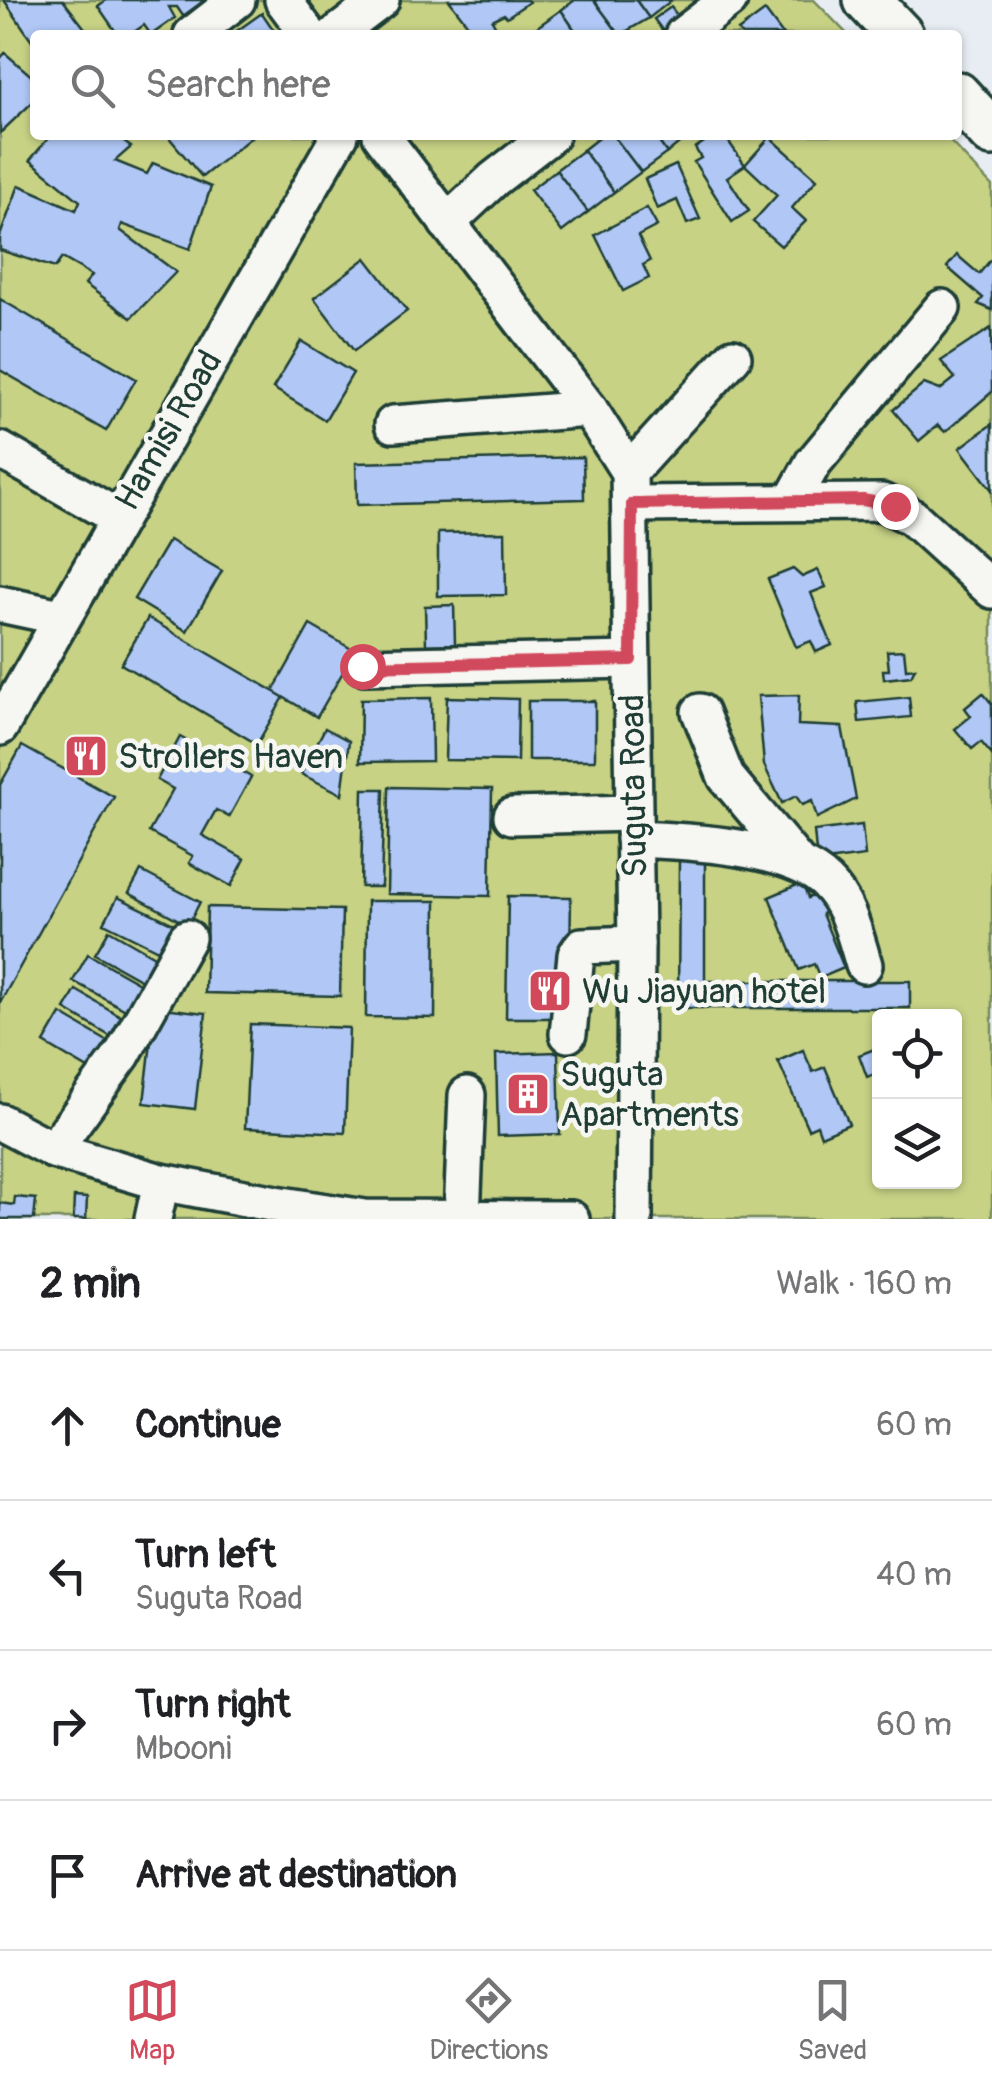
<!DOCTYPE html>
<html lang="en">
<head>
<meta charset="utf-8">
<style>
	:root { --surface:#fff; --page:#f6f6f6; --text:#202124; --muted:#757577; --line:#e0e0e0; --accent:#d1495b }
	body { margin:0; font-family:Pangolin,sans-serif; background:var(--page); color:var(--text) }
	.controls { position:absolute; right:30px; bottom:30px; display:grid; overflow:hidden; border-radius:10px; box-shadow:0 2px 8px #0004 }
	.controls button { width:90px; height:90px; display:grid; place-items:center; padding:0; border:0; border-bottom:2px solid var(--line); background:var(--surface); color:var(--text); font:50px sans-serif }
	.stop { position:absolute; width:30px; height:30px; margin:-22px; border:8px solid #d1495b; border-radius:50%; background:#fff }
	.stop.end { background:#d1495b; border-color:#fff; box-shadow:0 2px 10px #0008 }
	.list { margin:0; padding:0; list-style:none }
	h2 { display:flex; justify-content:space-between; align-items:center; height:130px; margin:0; padding:0 40px; font-size:42px }
	h2 small { font-size:32px; font-weight:400; color:var(--muted) }
	.list li { display:grid; grid-template-columns:65px 1fr auto; gap:30px; align-items:center; box-sizing:border-box; height:150px; padding:0 40px; border-top:2px solid var(--line) }
	.list b { display:block; font-size:38px; white-space:nowrap }
	.list p { margin:0; font-size:32px; white-space:nowrap; color:var(--muted) }
	.list em { font-size:32px; font-style:normal; color:var(--muted) }
	.icon { flex:none; width:55px; height:55px; fill:none; stroke:currentColor; stroke-width:2; stroke-linecap:round; stroke-linejoin:round }
	.map { position:relative; flex:none; width:992px; height:1219px; overflow:hidden }
	.search { position:absolute; background:var(--surface); box-shadow:0 2px 8px #0004; left:30px; right:30px; top:30px; height:110px; display:flex; align-items:center; gap:25px; box-sizing:border-box; padding:0 35px; border-radius:10px; color:var(--muted); font-size:38px }
	.sheet { height:730px; background:var(--surface) }
	nav { display:flex; justify-content:space-around; align-items:center; box-sizing:border-box; height:140px; border-top:2px solid var(--line); background:var(--surface); font-size:28px; color:var(--muted) }
	nav a { display:grid; justify-items:center; gap:5px }
	nav .on { color:var(--accent) }
	.map>svg:first-child { display:block }
</style>
</head>
<body>
<div class="map">
<svg width="992" height="1219" viewBox="0 0 992 1219">
	<rect width="100%" height="100%" fill="#e8edf3"/>
	<filter id="ink" filterUnits="userSpaceOnUse"><feTurbulence type="fractalNoise" baseFrequency=".01" numOctaves="2"/><feDisplacementMap in="SourceGraphic" scale="20" xChannelSelector="R" yChannelSelector="G"/><feConvolveMatrix kernelMatrix="1 2 1 2 8 2 1 2 1" color-interpolation-filters="sRGB"/></filter>
	<g filter="url(#ink)">
		<!-- green -->
		<path fill="#c7d285" stroke="#73885c" stroke-width="2.5" fill-rule="evenodd" d="M0 0H814L848 35H35V135H944L992 186V1219H0ZM880 1016H954V1182H880Z"/>
		<!-- building -->
		<g fill="#b1c8f7" stroke="#1f3d34" stroke-width="2.5">
			<polygon points="4,0 63,0 90,35 35,35 35,45"/>
			<polygon points="106,0 205,0 183,16 177,7 169,7 175,18 151,35 144,25 130,35 118,35 98,6"/>
			<polygon points="449,0 527,0 529,2 507,17 504,14 492,20 497,29 476,35"/>
			<polygon points="575,0 594,0 620,35 578,35 561,10"/>
			<polygon points="594,0 636,0 649,18 620,35"/>
			<polygon points="636,0 672,0 649,18"/>
			<polygon points="671,7 682,22 665,34 654,19"/>
			<polygon points="561,10 578,35 537,35 533,30"/>
			<polygon points="765,11 783,35 742,35 738,31"/>
			<polygon points="262,13 277,35 231,35"/>
			<polygon points="5,53 35,79 35,100 0,133 0,59"/>
			<polygon points="51,135 114,135 131,147 115,161 147,174 153,163 211,187 190,249 122,224 120,230 176,272 131,318 85,284 92,275 62,258 55,268 0,250 0,236 19,185 76,210 80,201 30,160"/>
			<polygon points="167,135 254,135 202,177"/>
			<polygon points="602,135 613,135 641,172 614,192 583,150"/>
			<polygon points="613,135 654,135 667,153 641,172"/>
			<polygon points="654,135 689,135 667,153"/>
			<polygon points="715,135 724,135 745,165 727,177 749,211 732,222 694,162 701,158 695,148"/>
			<polygon points="770,137 817,179 792,208 806,221 781,246 753,222 777,195 745,165"/>
			<polygon points="583,150 614,192 588,212 556,170"/>
			<polygon points="676,165 700,219 687,224 677,200 657,209 645,179"/>
			<polygon points="556,170 588,212 562,232 530,190"/>
			<polygon points="647,208 657,226 638,236 650,261 643,265 649,278 623,291 595,235"/>
			<polygon points="957,255 979,274 992,258 992,310 978,304 983,298 947,267"/>
			<polygon points="366,258 407,311 354,351 314,298"/>
			<polygon points="0,299 136,379 106,431 0,370"/>
			<polygon points="991,328 992,392 945,432 938,425 919,441 893,410 924,384 940,390 955,378 941,361"/>
			<polygon points="301,341 353,373 325,420 273,388"/>
			<polygon points="992,424 992,490 960,448"/>
			<polygon points="583,457 584,499 357,505 356,463"/>
			<polygon points="505,532 506,595 438,596 438,533"/>
			<polygon points="169,540 222,571 187,631 134,599"/>
			<polygon points="793,569 802,577 818,570 826,587 811,593 832,645 816,652 811,641 796,647 768,579"/>
			<polygon points="454,605 455,644 426,645 425,606"/>
			<polygon points="148,618 284,697 257,744 121,664"/>
			<polygon points="310,625 355,651 317,717 273,691"/>
			<polygon points="904,650 906,669 915,668 911,676 884,679 883,670 889,670 887,651"/>
			<polygon points="983,693 992,704 992,755 981,742 972,749 955,729 971,716 965,708"/>
			<polygon points="799,695 798,725 842,727 856,799 817,818 812,801 802,805 796,796 782,803 764,765 758,696"/>
			<polygon points="447,697 518,699 517,761 445,760"/>
			<polygon points="909,697 911,717 859,722 857,702"/>
			<polygon points="431,698 432,761 360,762 361,699"/>
			<rect x="528" y="701" width="67" height="59"/>
			<polygon points="325,728 349,741 342,794 301,774"/>
			<polygon points="180,737 251,777 229,817 216,810 202,835 245,859 231,886 189,863 193,856 149,832 173,789 157,780"/>
			<polygon points="22,746 114,797 0,1003 0,785"/>
			<polygon points="389,787 492,789 490,896 387,894"/>
			<polygon points="363,789 384,789 381,887 361,887"/>
			<polygon points="862,825 865,856 817,862 814,831"/>
			<polygon points="705,857 705,981 910,981 910,1008 678,1008 679,858"/>
			<polygon points="141,871 200,902 188,925 129,893"/>
			<polygon points="802,883 808,898 825,891 831,907 822,914 844,968 820,978 814,964 799,970 769,897"/>
			<polygon points="508,896 571,897 569,1018 506,1018"/>
			<polygon points="118,897 182,928 168,955 104,923"/>
			<polygon points="367,901 436,901 435,1018 366,1017"/>
			<polygon points="207,907 342,910 340,996 205,993"/>
			<polygon points="109,930 168,964 156,988 95,954"/>
			<polygon points="88,954 148,988 133,1014 73,981"/>
			<polygon points="76,990 134,1024 123,1044 65,1009"/>
			<polygon points="155,1007 206,1013 195,1109 144,1103"/>
			<polygon points="61,1014 117,1047 100,1076 44,1043"/>
			<polygon points="250,1024 349,1028 345,1133 245,1128"/>
			<polygon points="877,1048 880,1072 867,1077 859,1055"/>
			<polygon points="803,1050 813,1072 825,1067 849,1124 821,1136 817,1125 808,1129 778,1061"/>
			<polygon points="558,1052 560,1134 498,1136 496,1054"/>
			<polygon points="15,1197 36,1199 34,1219 0,1219 0,1203 14,1205"/>
			<polygon points="74,1197 87,1198 86,1219 73,1219"/>
		</g>
		<g fill="none" stroke-linecap="round" stroke-linejoin="round">
			<defs>
				<g id="minor">
					<polyline points="283,0 309,35"/>
					<polyline points="192,35 237,0"/>
					<polyline points="335,35 381,0"/>
					<polyline points="683,35 729,0"/>
					<polyline points="381,135 589,409 629,472 636,944 634,1219"/>
					<polyline points="447,223 494,179 551,135"/>
					<polyline points="393,424 589,409"/>
					<polyline points="0,450 117,517"/>
					<polyline points="629,472 733,357"/>
					<polyline points="792,501 813,463 942,308"/>
					<polyline points="632,504 882,502 912,517 992,590"/>
					<polyline points="0,604 61,617"/>
					<polyline points="363,666 631,660"/>
					<polyline points="700,712 726,777 798,863"/>
					<polyline points="0,727 340,135"/>
					<polyline points="512,816 632,813"/>
					<path d="M634 839C683 841 789 845 826 882 849 904 855 936 864 965"/>
					<polyline points="568,1034 576,955 582,946 636,944"/>
					<polyline points="0,1122 53,1150 161,1182 276,1204 365,1218 571,1219"/>
					<polyline points="53,1150 122,1055 187,938"/>
					<polyline points="462,1218 467,1095"/>
					<polyline points="153,1219 161,1182"/>
				</g>
				<g id="major">
					<polyline points="867,0 900,35"/>
					<polyline points="957,95 992,133"/>
				</g>
			</defs>
			<!-- minor casing -->
			<use href="#minor" stroke="#1f3d34" stroke-width="42"/>
			<!-- major casing -->
			<use href="#major" stroke="#1f3d34" stroke-width="52"/>
			<!-- minor -->
			<use href="#minor" stroke="#f6f6f2" stroke-width="35"/>
			<!-- major -->
			<use href="#major" stroke="#f6f6f2" stroke-width="45"/>
		</g>
	</g>
	<g fill="none" stroke-linecap="round" stroke-linejoin="round" filter="url(#ink)">
		<!-- route -->
		<polyline stroke="#d1495b" stroke-width="12" points="362,666 631,660 632,504 863,500 895,506"/>
	</g>
	<!-- icons -->
	<defs>
		<symbol id="restaurant-square" viewBox="-11 -11 22 22"><rect x="-9" y="-9" width="18" height="18" rx="4" fill="#d1495b" stroke="#f6f6f2"/><path d="M-5-6h1v4h1v-4h1v4h1v-4h1v5L-1.5 .5V6h-2V.5L-5-1ZM5-6V6H3V1.5H1.5Q1.5-4 5-6Z" fill="#fff"/></symbol>
		<symbol id="building-square" viewBox="-11 -11 22 22"><rect x="-9" y="-9" width="18" height="18" rx="4" fill="#d1495b" stroke="#f6f6f2"/><path d="M-4-6H4V6H1V3H-1V6H-4ZM-2.5-4.3h1.7v1.8h-1.7ZM.8-4.3h1.7v1.8H.8ZM-2.5-1h1.7V.8h-1.7ZM.8-1h1.7V.8H.8Z" fill="#fff"/></symbol>
	</defs>
	<g fill-rule="evenodd">
		<use href="#restaurant-square" x="61" y="731" width="50" height="50"/>
		<use href="#restaurant-square" x="525" y="966" width="50" height="50"/>
		<use href="#building-square" x="503" y="1069" width="50" height="50"/>
	</g>
	<g text-anchor="middle" stroke-width="9" stroke-linejoin="round" paint-order="stroke">
		<!-- street labels -->
		<g font-size="35" fill="#1f3d34" stroke="#f6f6f2">
			<text transform="translate(168 430) rotate(-60)" y="12">Hamisi Road</text>
			<text transform="translate(633 786) rotate(-91)" y="12">Suguta Road</text>
		</g>
		<!-- poi labels -->
		<g font-size="35" fill="#1f3d34" stroke="#f6f6f2" text-anchor="start">
			<text x="118" y="768">Strollers Haven</text>
			<text x="582" y="1003">Wu Jiayuan hotel</text>
			<text x="560" y="1086">Suguta<tspan x="560" dy="40">Apartments</tspan></text>
		</g>
	</g>
</svg>
<div class="controls">
<button><svg class="icon" aria-label="locate" viewBox="0 0 24 24"><circle cx="12" cy="12" r="6"/><path d="M12 2v4M12 18v4M2 12h4M18 12h4"/></svg></button>
<button><svg class="icon" aria-label="layers" viewBox="0 0 24 24"><path d="M12 4l9 5-9 5-9-5zM3 14l9 5 9-5"/></svg></button>
</div>
<div class="stop" style="left:362px;top:666px"></div>
<div class="stop end" style="left:895px;top:506px"></div>
<div class="search"><svg class="icon" aria-label="search" viewBox="0 0 24 24"><circle cx="10" cy="10" r="6"/><path d="M15 15l6 6"/></svg>Search here</div>
</div>
<section class="sheet">
<h2>2 min<small>Walk · 160 m</small></h2>
<ul class="list">
<li><svg class="icon" aria-label="ahead" viewBox="0 0 24 24"><path d="M12 20V5M6 11l6-6 6 6"/></svg><div><b>Continue</b></div><em>60 m</em></li>
<li><svg class="icon" aria-label="left" viewBox="0 0 24 24"><path d="M17 20v-9H6M10 6l-5 5 5 5"/></svg><div><b>Turn left</b><p>Suguta Road</p></div><em>40 m</em></li>
<li><svg class="icon" aria-label="right" viewBox="0 0 24 24"><path d="M7 20v-9h11M14 6l5 5-5 5"/></svg><div><b>Turn right</b><p>Mbooni</p></div><em>60 m</em></li>
<li><svg class="icon" aria-label="arrive" viewBox="0 0 24 24"><path d="M6 21V4h12l-3 4 3 4H6"/></svg><div><b>Arrive at destination</b></div></li>
</ul>
</section>
<nav>
<a class="on"><svg class="icon" aria-label="map" viewBox="0 0 24 24"><path d="M3 6l6-2 6 2 6-2v14l-6 2-6-2-6 2zM9 4v14M15 6v14"/></svg>Map</a>
<a><svg class="icon" aria-label="directions" viewBox="0 0 24 24"><path d="M12 3l9 9-9 9-9-9zM9 14v-3h6M13 9l2 2-2 2"/></svg>Directions</a>
<a><svg class="icon" aria-label="saved" viewBox="0 0 24 24"><path d="M7 4h10v16l-5-4-5 4z"/></svg>Saved</a>
</nav>
</body>
</html>
